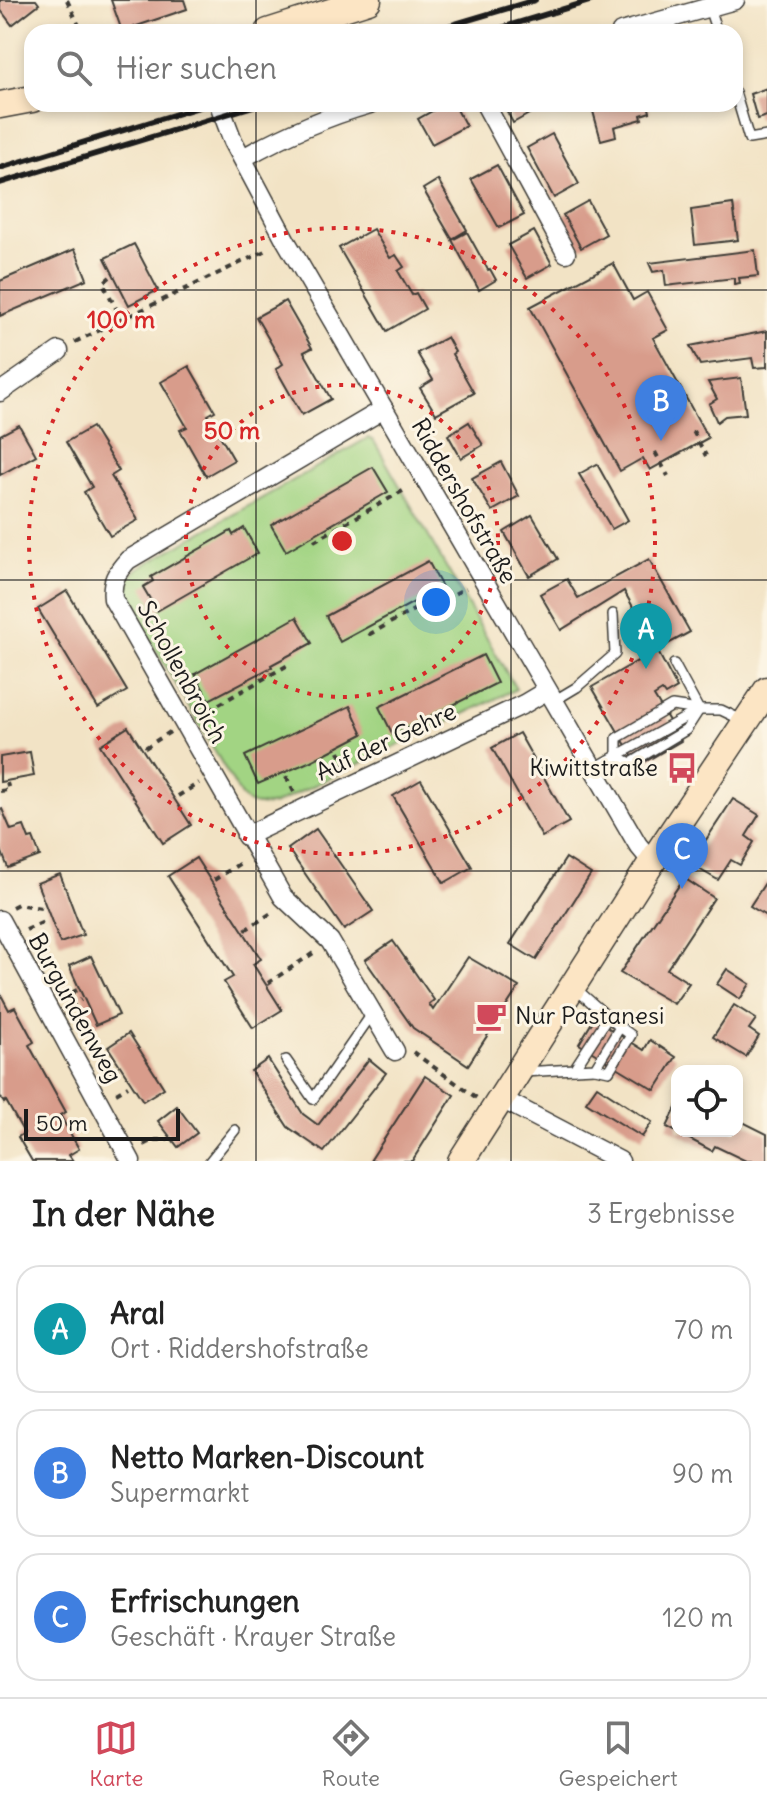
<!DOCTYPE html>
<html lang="de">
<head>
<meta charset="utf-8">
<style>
	:root { --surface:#fff; --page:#f6f6f6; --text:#222; --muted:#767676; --line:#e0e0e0; --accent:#d1495b }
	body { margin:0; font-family:Delius,sans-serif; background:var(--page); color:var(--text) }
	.controls { position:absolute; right:24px; bottom:24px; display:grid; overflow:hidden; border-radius:16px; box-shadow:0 4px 12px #0003 }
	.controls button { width:72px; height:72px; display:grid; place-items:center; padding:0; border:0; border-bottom:2px solid var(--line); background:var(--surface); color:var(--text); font:40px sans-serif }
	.scale { position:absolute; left:24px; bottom:20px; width:156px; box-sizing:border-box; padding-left:8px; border:4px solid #1c1c1c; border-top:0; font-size:22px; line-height:28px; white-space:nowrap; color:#1c1c1c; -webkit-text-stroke:6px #fcf5e5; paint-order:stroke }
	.you { position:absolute; left:436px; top:602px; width:28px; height:28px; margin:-20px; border:6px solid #fff; border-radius:50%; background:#1a73e8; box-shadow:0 0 0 12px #1a73e833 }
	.badge { display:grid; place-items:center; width:52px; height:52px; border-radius:50%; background:var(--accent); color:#fff; font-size:26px; font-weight:700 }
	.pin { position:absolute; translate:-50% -66px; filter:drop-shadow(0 2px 4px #0008) }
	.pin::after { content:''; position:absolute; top:42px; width:28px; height:24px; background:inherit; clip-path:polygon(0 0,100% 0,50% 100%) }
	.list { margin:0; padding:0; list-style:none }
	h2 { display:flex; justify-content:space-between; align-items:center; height:104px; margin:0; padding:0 32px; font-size:34px }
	h2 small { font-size:26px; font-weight:400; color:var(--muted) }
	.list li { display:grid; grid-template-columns:52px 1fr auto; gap:24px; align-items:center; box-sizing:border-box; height:128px; margin:0 16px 16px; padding:0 16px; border:2px solid var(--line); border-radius:24px }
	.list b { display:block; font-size:30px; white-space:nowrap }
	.list p { margin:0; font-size:26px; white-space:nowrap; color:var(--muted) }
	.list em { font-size:26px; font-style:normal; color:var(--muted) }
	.icon { flex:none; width:44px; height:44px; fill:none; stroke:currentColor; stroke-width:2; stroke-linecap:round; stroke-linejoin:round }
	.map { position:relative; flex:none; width:767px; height:1161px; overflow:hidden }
	.search { position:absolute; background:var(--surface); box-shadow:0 4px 12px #0003; left:24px; right:24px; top:24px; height:88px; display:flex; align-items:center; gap:20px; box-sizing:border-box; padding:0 28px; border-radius:24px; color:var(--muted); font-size:30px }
	.sheet { height:536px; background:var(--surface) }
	nav { display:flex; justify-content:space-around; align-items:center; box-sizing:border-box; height:112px; border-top:2px solid var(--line); background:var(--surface); font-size:22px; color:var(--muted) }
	nav a { display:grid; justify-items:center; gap:4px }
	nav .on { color:var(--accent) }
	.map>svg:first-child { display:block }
</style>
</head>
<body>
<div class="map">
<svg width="767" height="1161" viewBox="0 0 767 1161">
	<rect width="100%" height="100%" fill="#fcf5e5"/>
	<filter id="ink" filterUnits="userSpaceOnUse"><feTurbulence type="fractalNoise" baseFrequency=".0125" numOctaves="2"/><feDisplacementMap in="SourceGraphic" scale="16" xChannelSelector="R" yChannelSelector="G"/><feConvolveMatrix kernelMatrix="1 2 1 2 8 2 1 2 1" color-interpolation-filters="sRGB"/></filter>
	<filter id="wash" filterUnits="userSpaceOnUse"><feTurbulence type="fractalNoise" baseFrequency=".006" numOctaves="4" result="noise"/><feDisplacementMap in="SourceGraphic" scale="32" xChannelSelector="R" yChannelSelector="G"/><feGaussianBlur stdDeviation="1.8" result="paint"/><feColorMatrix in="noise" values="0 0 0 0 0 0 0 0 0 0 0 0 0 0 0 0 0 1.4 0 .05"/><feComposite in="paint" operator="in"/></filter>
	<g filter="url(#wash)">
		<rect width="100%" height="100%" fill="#f2e3c5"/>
		<!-- green -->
		<path fill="#a2d483" stroke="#5f7850" stroke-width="2" d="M368 438 374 441 516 689 275 804C262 807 249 806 241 796L127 601 126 583 137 569Z"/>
		<g id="blocks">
			<!-- building -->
			<g fill="#d89c8b">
				<polygon points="0,0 36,0 39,4 12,25 0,9"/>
				<polygon points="111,0 184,0 187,9 122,31"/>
				<polygon points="767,88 767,116 757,119 750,94"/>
				<polygon points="445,104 454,104 466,126 432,144 418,119"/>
				<polygon points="503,104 535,104 538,109 513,123"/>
				<polygon points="591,104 648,104 650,112 641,115 642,119 614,127 616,136 601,140"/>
				<polygon points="552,134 579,184 554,198 527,148"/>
				<polygon points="497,165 524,215 499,228 471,179"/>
				<polygon points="438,180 467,230 452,239 423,189"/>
				<polygon points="588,201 606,234 581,248 563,215"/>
				<polygon points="733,204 738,240 695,245 691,210"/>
				<polygon points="373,229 390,258 396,255 404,267 398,271 412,295 416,293 425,309 387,331 339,248"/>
				<polygon points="534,231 552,264 527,278 508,245"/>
				<polygon points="467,232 488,270 490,269 496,280 479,290 452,240"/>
				<polygon points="134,244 158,290 129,305 105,258"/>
				<polygon points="75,249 87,279 0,316 0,281"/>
				<polygon points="755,250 758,276 739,278 740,283 734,284 734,278 666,286 664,270 653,272 649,263"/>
				<polygon points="613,263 633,300 647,292 668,330 653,338 708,438 650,470 643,458 620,471 530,307"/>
				<polygon points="285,301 312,348 304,352 331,399 302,415 276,369 283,364 256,317"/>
				<polygon points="767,331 767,367 754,368 752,358 700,365 690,346"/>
				<polygon points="447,337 455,352 452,354 474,393 436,414 420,388 433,380 417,353"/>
				<polygon points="189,366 215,411 208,415 234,460 206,476 180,430 187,427 161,382"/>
				<polygon points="741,378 746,414 725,416 717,422 709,404 717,399 708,382"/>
				<polygon points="469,422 483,445 461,458 448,435"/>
				<polygon points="19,425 36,455 0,475 0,435"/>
				<polygon points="92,427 119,471 111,476 138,520 110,536 84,492 92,487 66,442"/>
				<polygon points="501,462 519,496 492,511 472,478"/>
				<polygon points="597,464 628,520 612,529 579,474"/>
				<polygon points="373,467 388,492 286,551 271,525"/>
				<polygon points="532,515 558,559 529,576 504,532"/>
				<polygon points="244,528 258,553 157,611 143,587 153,581 151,577 231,531 233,535"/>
				<polygon points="649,559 690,632 657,650 624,591 561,630 540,594 567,579 578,598"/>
				<polygon points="428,561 442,587 340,642 326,616"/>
				<polygon points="67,591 127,691 98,708 38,609"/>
				<polygon points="297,617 312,643 271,665 272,667 209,700 195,674"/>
				<polygon points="657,650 677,688 665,695 662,691 654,696 681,741 638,766 592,687"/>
				<polygon points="483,655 497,683 393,735 379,707"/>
				<polygon points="350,706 363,734 311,761 258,784 245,756"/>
				<polygon points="128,727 191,825 163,843 100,745"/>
				<polygon points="519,733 569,822 542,837 492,748"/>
				<polygon points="30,752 34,776 0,782 0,757"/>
				<polygon points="421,780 472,867 444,883 393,796"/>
				<polygon points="733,799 759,815 746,836 754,842 740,865 731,860 718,880 690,864"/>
				<polygon points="2,809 11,830 24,826 29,839 33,838 40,856 8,868 0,847 0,810"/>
				<polygon points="316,829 373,911 344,930 288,849"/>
				<polygon points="196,858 261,959 253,964 282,1010 253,1028 224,982 233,977 168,876"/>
				<polygon points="566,858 591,874 536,960 510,944"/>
				<polygon points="60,874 83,935 60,943 37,883"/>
				<polygon points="684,878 714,898 667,969 689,983 674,1004 620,973"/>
				<polygon points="767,880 767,914 766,916 750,906"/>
				<polygon points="393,941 434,1000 429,1004 433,1010 468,957 519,987 468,1065 413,1028 365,960"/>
				<polygon points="91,956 119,1015 96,1025 69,966"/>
				<polygon points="727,969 750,984 740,999 717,984"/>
				<polygon points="0,993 9,1010 15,1007 34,1042 29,1045 66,1112 60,1115 79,1149 69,1155 73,1161 32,1161 18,1137 24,1133 6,1101 4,1103 0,1096"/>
				<polygon points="734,1005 756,1019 749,1029 759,1036 746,1057 713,1037"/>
				<polygon points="594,1019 644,1050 650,1040 676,1057 655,1090 579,1044"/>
				<polygon points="129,1033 164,1088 143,1101 108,1047"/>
				<polygon points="268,1059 303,1114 318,1125 369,1059 386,1073 324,1152 288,1127 251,1071"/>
				<polygon points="425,1076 454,1095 412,1161 370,1161"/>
				<polygon points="597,1086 652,1122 642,1137 586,1102"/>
				<polygon points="177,1106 197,1133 178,1147 158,1121"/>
				<polygon points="677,1106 677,1131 737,1131 737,1119 767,1134 767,1161 746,1161 715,1146 712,1151 667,1127"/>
			</g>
		</g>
	</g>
	<g filter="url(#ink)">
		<use href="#blocks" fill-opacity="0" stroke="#3c3a35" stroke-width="2"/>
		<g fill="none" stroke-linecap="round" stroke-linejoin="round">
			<defs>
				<g id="lane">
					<polyline points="709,8 717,32"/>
					<polyline points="735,92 749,139 767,136"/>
					<polyline points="674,664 699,710"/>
					<polyline points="552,702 577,687 615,654 613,614"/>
					<polygon points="672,706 699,710 686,730 631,763 617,756 617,738"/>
					<polyline points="593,769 699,710 721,710 744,721"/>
					<polyline points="286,1060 313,1099 372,1014"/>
					<polyline points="595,1068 609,1071 631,1035 620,1027"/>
					<polyline points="574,1069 595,1068 620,1027 608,1017"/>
					<polyline points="524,1072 574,1069 608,1017 575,988"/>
					<polyline points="210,1161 235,1130"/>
				</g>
				<g id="street">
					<polyline points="621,32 735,0"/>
					<polyline points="219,104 233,141 286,241 638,845 652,862"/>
					<polyline points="485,104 566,253"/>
					<path d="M243 158C284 135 324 117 370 104"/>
					<polyline points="0,392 59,351"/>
					<path d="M384 409 128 560C116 573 111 581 113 599L283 897 330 941 395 1051"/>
					<polyline points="246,836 524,704 546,691"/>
					<polyline points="0,920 131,1161"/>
					<polyline points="500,1098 620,1161"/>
				</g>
				<g id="secondary">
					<polyline points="268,32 368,0"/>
					<polyline points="0,105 32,99"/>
					<polyline points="461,1161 652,862 767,690"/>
				</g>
			</defs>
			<!-- lane casing -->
			<use href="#lane" stroke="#3c3a35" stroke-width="12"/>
			<!-- street casing -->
			<use href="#street" stroke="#3c3a35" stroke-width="21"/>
			<!-- secondary casing -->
			<use href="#secondary" stroke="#3c3a35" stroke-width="29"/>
			<!-- path -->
			<g stroke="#3c3a35" stroke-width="4" stroke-dasharray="6 6" stroke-linecap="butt">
				<polyline points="67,0 82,32"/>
				<polyline points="110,277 103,283 122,320"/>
				<polyline points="75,342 269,249"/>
				<polyline points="693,431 706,456"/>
				<polyline points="655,452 668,476"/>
				<polyline points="314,541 408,488"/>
				<polyline points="369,633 370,634 419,607 436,603 466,588"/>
				<polyline points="198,716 288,665 287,662"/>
				<polyline points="145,748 170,732"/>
				<polyline points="339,751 346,767"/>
				<polyline points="286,776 294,792"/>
				<polyline points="0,791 9,790 7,783"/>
				<polyline points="178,796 199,783"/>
				<polyline points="214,880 242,862"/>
				<polyline points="12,907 18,904 41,908"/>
				<polyline points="26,930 46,921"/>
				<polyline points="245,930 273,912"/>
				<polyline points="268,983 315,952"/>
				<polyline points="61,998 77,990"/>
				<polyline points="70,1007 81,1000"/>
				<polyline points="413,1052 477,1098"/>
				<polyline points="107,1075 118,1068"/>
				<polyline points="116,1093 128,1086"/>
				<polyline points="144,1145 154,1140 168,1140"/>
			</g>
			<!-- lane -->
			<use href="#lane" stroke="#fff" stroke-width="9"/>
			<!-- street -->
			<use href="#street" stroke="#fff" stroke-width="18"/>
			<!-- secondary -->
			<use href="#secondary" stroke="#fce5c4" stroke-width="26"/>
			<!-- rail -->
			<g stroke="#1c1c1c" stroke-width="6">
				<polyline points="428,32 535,0"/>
				<polyline points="488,32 593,0"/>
				<polyline points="0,168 209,104"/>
				<polyline points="0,183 260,104"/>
			</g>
		</g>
	</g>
	<!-- grid -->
	<path fill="none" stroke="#1c1c1c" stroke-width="2" stroke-opacity="0.55" d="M256 0V32M511 0V32M256 104V1161M511 104V1161M0 290H767M0 580H767M0 871H767"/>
	<!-- distance rings -->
	<g fill="none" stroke="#d62828" stroke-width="4" stroke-dasharray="4 8">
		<circle cx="342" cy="541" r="156"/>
		<circle cx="342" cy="541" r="313"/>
	</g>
	<!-- icons -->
	<defs>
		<symbol id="bus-bare" viewBox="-9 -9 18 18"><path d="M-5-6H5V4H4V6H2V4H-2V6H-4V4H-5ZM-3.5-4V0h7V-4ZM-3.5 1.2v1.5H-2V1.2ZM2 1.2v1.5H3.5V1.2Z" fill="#d1495b" stroke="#fcf5e5" stroke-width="2.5" paint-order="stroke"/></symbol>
		<symbol id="cafe-bare" viewBox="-9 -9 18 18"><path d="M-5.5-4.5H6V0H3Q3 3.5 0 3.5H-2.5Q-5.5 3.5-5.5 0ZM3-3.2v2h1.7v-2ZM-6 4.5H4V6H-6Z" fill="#d1495b" stroke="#fcf5e5" stroke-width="2.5" paint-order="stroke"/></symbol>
	</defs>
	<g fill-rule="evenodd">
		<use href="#bus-bare" x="660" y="746" width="44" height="44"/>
		<use href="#cafe-bare" x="469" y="994" width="44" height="44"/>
	</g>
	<g text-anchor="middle" stroke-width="6" stroke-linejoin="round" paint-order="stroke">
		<!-- street labels -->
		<g font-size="24" fill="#1c1c1c" stroke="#fcf5e5">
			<text transform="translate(464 501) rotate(60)" y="8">Riddershofstraße</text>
			<text transform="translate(182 672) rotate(61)" y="8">Schollenbroich</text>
			<text transform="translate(386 742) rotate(-25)" y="8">Auf der Gehre</text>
			<text transform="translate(75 1008) rotate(61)" y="8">Burgundenweg</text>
		</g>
		<!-- poi labels -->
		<g font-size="24" fill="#1c1c1c" stroke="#fcf5e5" text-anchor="end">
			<text x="658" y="776">Kiwittstraße</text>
			<text x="515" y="1024" text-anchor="start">Nur Pastanesi</text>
		</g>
	</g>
	<circle cx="342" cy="541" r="12" fill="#d62828" stroke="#fcf5e5" stroke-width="4"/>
	<g font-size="24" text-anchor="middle" font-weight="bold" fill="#d62828" stroke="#fcf5e5" stroke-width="6" stroke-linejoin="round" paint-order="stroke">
		<text x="121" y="328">100 m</text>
		<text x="232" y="439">50 m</text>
	</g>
</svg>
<div class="controls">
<button><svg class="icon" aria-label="locate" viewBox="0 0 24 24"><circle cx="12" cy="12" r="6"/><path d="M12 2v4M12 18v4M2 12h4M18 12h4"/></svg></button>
</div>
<div class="scale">50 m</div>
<div class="you"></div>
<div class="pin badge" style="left:646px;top:669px;background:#0f9aa8">A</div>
<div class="pin badge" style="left:661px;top:441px;background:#3f7fe0">B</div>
<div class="pin badge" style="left:682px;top:889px;background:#3f7fe0">C</div>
<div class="search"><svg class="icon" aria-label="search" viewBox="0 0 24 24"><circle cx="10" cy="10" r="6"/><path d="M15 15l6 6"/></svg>Hier suchen</div>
</div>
<section class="sheet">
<h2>In der Nähe<small>3 Ergebnisse</small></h2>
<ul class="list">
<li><span class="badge" style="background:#0f9aa8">A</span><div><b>Aral</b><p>Ort · Riddershofstraße</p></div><em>70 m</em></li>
<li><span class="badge" style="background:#3f7fe0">B</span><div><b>Netto Marken-Discount</b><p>Supermarkt</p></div><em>90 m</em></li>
<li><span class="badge" style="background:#3f7fe0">C</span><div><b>Erfrischungen</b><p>Geschäft · Krayer Straße</p></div><em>120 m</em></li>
</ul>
</section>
<nav>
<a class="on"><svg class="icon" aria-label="map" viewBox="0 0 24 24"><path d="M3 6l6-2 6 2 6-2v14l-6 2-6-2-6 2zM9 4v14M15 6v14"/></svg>Karte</a>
<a><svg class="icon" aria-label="directions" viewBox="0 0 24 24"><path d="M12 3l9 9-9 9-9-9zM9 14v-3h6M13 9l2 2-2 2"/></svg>Route</a>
<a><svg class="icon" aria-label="saved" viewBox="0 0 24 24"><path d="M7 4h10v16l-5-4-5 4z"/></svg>Gespeichert</a>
</nav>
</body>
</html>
